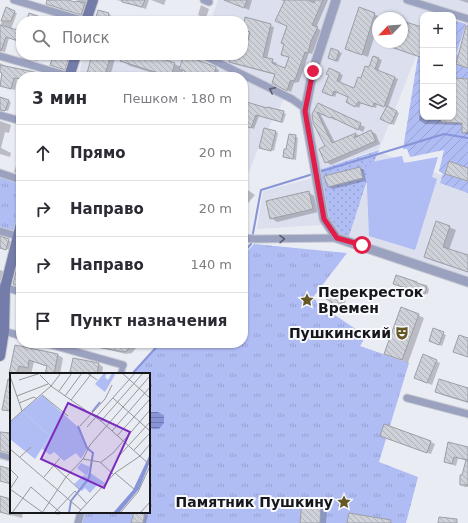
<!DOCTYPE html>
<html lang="ru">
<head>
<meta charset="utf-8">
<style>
	:root { --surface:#fff; --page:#f2f2f3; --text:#2b2b33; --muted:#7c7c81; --line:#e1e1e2 }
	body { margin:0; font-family:"DejaVu Sans",sans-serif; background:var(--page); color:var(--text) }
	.controls { position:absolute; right:12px; top:12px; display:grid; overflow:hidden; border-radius:8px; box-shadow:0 1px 3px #0004 }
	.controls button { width:36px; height:36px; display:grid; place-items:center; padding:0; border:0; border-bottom:1px solid var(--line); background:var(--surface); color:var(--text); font:20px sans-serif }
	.compass { position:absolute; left:372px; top:12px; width:36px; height:36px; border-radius:50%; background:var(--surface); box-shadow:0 1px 3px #0004; rotate:245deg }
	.stop { position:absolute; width:12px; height:12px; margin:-9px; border:3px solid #e11d48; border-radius:50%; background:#fff }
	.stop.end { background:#e11d48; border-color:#fff; box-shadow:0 1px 4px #0008 }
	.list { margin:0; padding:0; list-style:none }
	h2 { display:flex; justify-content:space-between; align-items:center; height:52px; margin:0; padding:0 16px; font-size:17px }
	h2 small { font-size:13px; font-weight:400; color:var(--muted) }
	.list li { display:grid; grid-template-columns:26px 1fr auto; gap:12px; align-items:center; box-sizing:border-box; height:56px; padding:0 16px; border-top:1px solid var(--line) }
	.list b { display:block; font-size:15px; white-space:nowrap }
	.list em { font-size:13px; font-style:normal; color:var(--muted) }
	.icon { flex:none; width:22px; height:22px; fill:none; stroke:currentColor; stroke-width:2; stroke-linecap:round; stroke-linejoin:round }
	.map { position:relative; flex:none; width:468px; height:523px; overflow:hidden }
	.search { position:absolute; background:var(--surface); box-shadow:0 1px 3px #0004; left:16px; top:16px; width:232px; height:44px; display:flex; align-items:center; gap:10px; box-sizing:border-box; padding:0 14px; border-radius:16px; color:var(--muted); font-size:15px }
	.panel { position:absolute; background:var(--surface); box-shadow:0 1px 3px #0004; left:16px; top:72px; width:232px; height:276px; border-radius:16px }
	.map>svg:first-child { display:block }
</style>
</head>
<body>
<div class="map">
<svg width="468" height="523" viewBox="0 0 468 523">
	<defs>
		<pattern id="grass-dots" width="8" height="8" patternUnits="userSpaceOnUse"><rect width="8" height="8" fill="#b0bcf4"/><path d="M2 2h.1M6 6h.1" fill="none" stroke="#97a1d1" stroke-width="1.8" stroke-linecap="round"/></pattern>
		<pattern id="park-tufts" width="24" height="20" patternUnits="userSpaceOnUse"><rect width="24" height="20" fill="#b0bcf4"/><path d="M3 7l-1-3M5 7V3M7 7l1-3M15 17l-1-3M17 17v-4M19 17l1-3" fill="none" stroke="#97a1d1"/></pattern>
		<pattern id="garden-furrows" width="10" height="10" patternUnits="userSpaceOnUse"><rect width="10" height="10" fill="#b0bcf4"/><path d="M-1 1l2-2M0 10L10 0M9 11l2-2" fill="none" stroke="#97a1d1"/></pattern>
		<pattern id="water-rules" width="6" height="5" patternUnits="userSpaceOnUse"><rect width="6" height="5" fill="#8794d8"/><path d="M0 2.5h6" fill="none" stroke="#6d78ae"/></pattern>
		<pattern id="building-back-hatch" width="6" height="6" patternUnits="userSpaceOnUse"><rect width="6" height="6" fill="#cfd1d9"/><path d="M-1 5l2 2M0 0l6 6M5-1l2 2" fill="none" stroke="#b1b3ba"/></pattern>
	</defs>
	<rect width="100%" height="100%" fill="#eaecf4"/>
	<!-- built -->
	<g fill="#dbdfee" fill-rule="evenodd">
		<path d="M218 0H468V58L456 54 467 19 434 9 432 15H423V39L379 149 316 171 305 111 285 97 261 141 249 172 243 170V77H78L84 55H243V21H211ZM378 18H402V42H378Z"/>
		<polygon points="379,152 468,185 468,280 348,238 359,206"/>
		<polygon points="313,178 321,225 257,229 263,191"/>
	</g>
	<!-- grass -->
	<polygon fill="url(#grass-dots)" points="379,150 367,181 348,239 338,236 326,219 316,171"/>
	<!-- park -->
	<g fill="url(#park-tufts)">
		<polygon points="0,177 21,183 21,209 15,231 0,227"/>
		<polygon points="254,244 347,253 314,296 317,303 366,336 360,346 409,363 379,462 418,477 406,523 82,523 84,512 149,512 149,374 131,374 161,343 243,343 243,256"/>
	</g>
	<!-- garden -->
	<polygon fill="url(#garden-furrows)" points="453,20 466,24 456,54 468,58 468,193 440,183 443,174 439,171 444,150 410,157 407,149 403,149 418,56 423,41 423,117 453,117"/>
	<!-- pitch -->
	<polygon fill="#b0bcf4" points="402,156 404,163 438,157 432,177 437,179 415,250 369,236 366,163"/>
	<!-- water -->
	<polygon fill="url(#water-rules)" points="151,412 158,412 164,416 164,423 159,429 152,429 149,426 149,414"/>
	<!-- shadow -->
	<g fill="#0003">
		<polygon points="48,0 65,0 76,3 78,0 90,0 85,16 51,6 47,4"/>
		<polygon points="117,0 149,0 146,9"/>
		<polygon points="151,0 166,0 164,5"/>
		<polygon points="226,0 252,0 249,10"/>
		<polygon points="281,0 328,0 316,28 321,30 312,54 309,53 299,82 294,83 291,92 277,85 276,75 234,64 230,62 232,55 243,55 243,51 246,52 251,33 243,29 246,18 274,27 267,59 277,63 276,66 286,69 289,58 282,54 288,26 285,2"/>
		<polygon points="459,0 468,0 468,3"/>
		<polygon points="201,5 209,9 206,18 198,15"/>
		<polygon points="7,9 17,13 11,29 21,32 21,42 9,38 5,52 0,51 0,26"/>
		<polygon points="360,9 381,17 378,18 378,25 368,57 347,49"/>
		<polygon points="109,14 111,15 110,20 100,18"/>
		<polygon points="402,22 423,29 423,39 420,48 423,49 423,58 393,47 394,42 402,42"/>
		<polygon points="332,49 342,53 338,62 331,59"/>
		<polygon points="28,55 39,55 37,61 27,58"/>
		<polygon points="55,55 73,55 68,70 51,65"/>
		<polygon points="93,55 116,55 110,77 87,77"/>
		<polygon points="123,55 146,55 175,64 181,67 216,68 219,70 217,77 206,77 183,70 181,77 166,77 130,66 122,61"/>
		<polygon points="379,59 382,60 378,71 398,79 388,107 399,113 394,125 382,119 387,107 377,104 376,108 361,103 359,108 347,102 350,97 337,92 335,97 323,92 330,75 329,69 343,75 340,83 355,89 369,68"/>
		<polygon points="0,63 6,66 6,67 50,77 21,77 21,79 17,79 15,90 3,87 0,85 3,73 0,72"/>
		<polygon points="467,75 468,135 463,132 463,125 425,124 419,120 420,110 423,110 423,117 453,117 453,102 467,80"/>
		<polygon points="0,98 11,102 8,111 0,109"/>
		<polygon points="243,102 268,110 283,112 286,114 283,123 259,116 254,129 249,127 243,110"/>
		<polygon points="318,105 365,127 363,132 336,119 335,120 320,113 335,143 356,134 360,136 371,131 376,134 380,144 331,165 326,162 326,147 314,123"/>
		<polygon points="0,121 11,125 9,133 5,132 1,148 11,153 10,157 0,154"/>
		<polygon points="21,127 21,138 17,136"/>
		<polygon points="276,132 278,133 274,151 262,147"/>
		<polygon points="295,136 298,138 296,160 286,158 284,157"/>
		<polygon points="21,159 21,175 14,172 16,166 18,167"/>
		<polygon points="359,168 364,170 366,181 333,189 328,187"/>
		<polygon points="245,188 255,195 243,209 243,191"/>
		<polygon points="308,192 314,196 318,212 277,222 271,218"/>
		<polygon points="437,222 456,230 449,250 468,257 468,272 431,260 425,257"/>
		<polygon points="0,237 12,242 10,250 0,247"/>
		<polygon points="0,270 5,272 2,282 0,282"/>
		<polygon points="397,285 427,287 429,289 428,294"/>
		<polygon points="336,291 342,295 341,297 346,301 341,308 327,298"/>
		<polygon points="21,310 21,330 17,327"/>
		<polygon points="418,315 424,318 408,363 385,353"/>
		<polygon points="434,330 446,335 442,346 430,341"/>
		<polygon points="81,343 140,343 132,353 126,354"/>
		<polygon points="15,346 58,355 63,358 60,374 46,374 48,367 34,362 31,374 11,374 11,412 3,409"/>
		<polygon points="436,361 440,363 432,385 419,380"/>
		<polygon points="99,364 103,367 102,374 75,374 71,372"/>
		<polygon points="468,389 468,403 442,395 436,391"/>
		<polygon points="386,438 431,442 435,444 431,454"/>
		<polygon points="468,448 468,487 465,487 461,485 467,461 458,458 456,466 445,462"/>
		<polygon points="0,497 11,500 11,512 23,512 22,518 0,512"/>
		<polygon points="303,503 321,505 327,508 326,523 301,523"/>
		<polygon points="46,512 60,512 59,515"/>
		<polygon points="135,512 140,512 148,515 146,523 132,523"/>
	</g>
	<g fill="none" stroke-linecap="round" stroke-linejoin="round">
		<!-- stream -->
		<g stroke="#8794d8" stroke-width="2">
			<polyline points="319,172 444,134 468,138"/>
			<polyline points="243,253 251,244 261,190 313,174"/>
			<polyline points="132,374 160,343"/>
		</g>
	</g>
	<!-- building -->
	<g fill="url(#building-back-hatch)" stroke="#9d9fa6">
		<polygon points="47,0 68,0 75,2 76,1 85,3 81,15 46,4"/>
		<polygon points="122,0 145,0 142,7 122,2"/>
		<polygon points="224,0 247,0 244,8"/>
		<polygon points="285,0 308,0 314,3 315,0 323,0 312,25 318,27 311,41 308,53 305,52 295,80 290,81 287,91 272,83 275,74 229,62 231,55 243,55 243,50 245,51 250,32 243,30 245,17 271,24 263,57 273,59 272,63 285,68 289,57 281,55 284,44 281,43 287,26 275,21"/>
		<polygon points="6,7 15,11 11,21 1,21"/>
		<polygon points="359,7 375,13 362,55 345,49"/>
		<polygon points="98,10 109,13 107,20 96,17"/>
		<polygon points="29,13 49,20 49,21 26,21"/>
		<polygon points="402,21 422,27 423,58 391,47 393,42 402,42"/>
		<polygon points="0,25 21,31 21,42 6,37 1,51 0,51"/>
		<polygon points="466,26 468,26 468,68 456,64"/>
		<polygon points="331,48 339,51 336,61 328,58"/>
		<polygon points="57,55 69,57 65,70 50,65 53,56 56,57"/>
		<polygon points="92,55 111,55 104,77 86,77"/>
		<polygon points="122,55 150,55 175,63 171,77 120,61"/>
		<polygon points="184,55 216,67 214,77 185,77 185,71 179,69"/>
		<polygon points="373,56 379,58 375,69 395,77 384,107 374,103 373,107 358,102 355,107 346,102 348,97 334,91 332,96 322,92 329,75 326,74 329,68 340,73 337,81 354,88 358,77 361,78 365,66 369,67"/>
		<polygon points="0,65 30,71 46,75 45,77 21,77 21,79 14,78 11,89 0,86 2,73 0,72"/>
		<polygon points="453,78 468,79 468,132 462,133 462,123 441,122 441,117 453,117"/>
		<polygon points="0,97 9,100 5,111 0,110"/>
		<polygon points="243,101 267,108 267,107 284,111 281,122 256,115 251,128 243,125"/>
		<polygon points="318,103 361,123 358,130 331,117 330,118 317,112 332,143 356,133 354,138 371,130 376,141 325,163 319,149 325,146 313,123 312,114"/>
		<polygon points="387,106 397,111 391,124 380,119"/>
		<polygon points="264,128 276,131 271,151 259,148"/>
		<polygon points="289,134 296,135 293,159 283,157 284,149 286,149"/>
		<polygon points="449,161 468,168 468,181 445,174"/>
		<polygon points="360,167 363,178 328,187 324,176"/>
		<polygon points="309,191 313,209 270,219 266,201"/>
		<polygon points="436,221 450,226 443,247 468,255 468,272 424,257"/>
		<polygon points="0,236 9,239 6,250 0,248"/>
		<polygon points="21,251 21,287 13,284"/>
		<polygon points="396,275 417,282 417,283 427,286 425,294 393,284"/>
		<polygon points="331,290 334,292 336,290 340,293 338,295 344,299 338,307 325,298"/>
		<polygon points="401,307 419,314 402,360 384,354"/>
		<polygon points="433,328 444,332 439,345 429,341"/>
		<polygon points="459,335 468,338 468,357 453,352"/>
		<polygon points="92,343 132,343 127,351 124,352 91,346"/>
		<polygon points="15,345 58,354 54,374 45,374 47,366 29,360 28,368 19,366 17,374 9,374"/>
		<polygon points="423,354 437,360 427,383 414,378"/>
		<polygon points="73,358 99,363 97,374 79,374 70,372"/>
		<polygon points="8,379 11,379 11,411 2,410"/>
		<polygon points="439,379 468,388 468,402 435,392"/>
		<polygon points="384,424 431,441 427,453 380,436"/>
		<polygon points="0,432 11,433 11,454 0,451"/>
		<polygon points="448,442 468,447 468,460 454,457 452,464 444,462"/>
		<polygon points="466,460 468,461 468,485 460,485 460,475 462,475"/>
		<polygon points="0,466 11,469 11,484 0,481"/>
		<polygon points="0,496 11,499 11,515 0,512"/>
		<polygon points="302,502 321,504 320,523 300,523"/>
		<polygon points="134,512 145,512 143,523 131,523"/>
		<polygon points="349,513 391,520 391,523 347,523"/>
		<polygon points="439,517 457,519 457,523 438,523"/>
	</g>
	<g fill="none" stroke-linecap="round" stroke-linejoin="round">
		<defs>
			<g id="pedestrian">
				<polyline points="121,374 123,365"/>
				<polyline points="0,455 11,458"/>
			</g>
			<g id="minor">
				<polyline points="14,0 85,21"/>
				<polyline points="204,0 209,2"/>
				<polyline points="407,0 468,19"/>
				<polyline points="203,55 292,99 306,109"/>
				<polyline points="0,56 69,76"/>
				<polyline points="0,115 21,121"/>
				<polyline points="0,173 21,180"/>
				<polyline points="0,231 17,236"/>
				<polyline points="243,238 255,239 337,238"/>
				<polyline points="0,286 21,292"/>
				<polyline points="4,331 21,336"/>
				<polyline points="45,343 123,365"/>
				<polyline points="407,398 468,414"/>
				<polyline points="78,523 81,512"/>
			</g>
			<polyline id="tertiary" points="336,0 313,71 305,111 324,219 337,238 468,282"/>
			<g id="secondary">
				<polyline points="86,21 93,0"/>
				<polyline points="69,77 76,55"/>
				<polyline points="0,356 4,331 5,288 21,224"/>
			</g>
		</defs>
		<!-- pedestrian casing -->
		<use href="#pedestrian" stroke="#c8cad1" stroke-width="8"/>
		<!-- minor casing -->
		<use href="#minor" stroke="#c8cad1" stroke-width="9"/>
		<!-- tertiary casing -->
		<use href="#tertiary" stroke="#c8cad1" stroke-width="11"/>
		<!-- secondary casing -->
		<use href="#secondary" stroke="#c8cad1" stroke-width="12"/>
		<!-- pedestrian -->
		<use href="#pedestrian" stroke="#9ba2c0" stroke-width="5.5"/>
		<!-- minor -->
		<use href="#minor" stroke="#9ba2c0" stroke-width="7"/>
		<!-- tertiary -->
		<use href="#tertiary" stroke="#9ba2c0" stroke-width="9"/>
		<!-- secondary -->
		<use href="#secondary" stroke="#747da9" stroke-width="10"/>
	</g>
	<!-- one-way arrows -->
	<defs><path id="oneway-chevron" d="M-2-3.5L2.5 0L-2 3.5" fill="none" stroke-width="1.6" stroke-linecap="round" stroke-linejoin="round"/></defs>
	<g stroke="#585c6d">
		<use href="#oneway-chevron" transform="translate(272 90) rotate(-153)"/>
		<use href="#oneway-chevron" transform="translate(282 239) rotate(-1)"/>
	</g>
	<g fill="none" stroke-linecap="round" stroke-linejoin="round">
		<!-- route -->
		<polyline stroke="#e11d48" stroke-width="5" points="313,71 305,111 324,219 337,238 362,245"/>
	</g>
	<!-- icons -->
	<defs>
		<symbol id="sight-bare" viewBox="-9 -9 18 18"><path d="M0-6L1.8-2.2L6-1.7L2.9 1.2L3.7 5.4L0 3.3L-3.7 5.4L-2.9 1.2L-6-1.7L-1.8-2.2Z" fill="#655825" stroke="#f8fafe" stroke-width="2.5" paint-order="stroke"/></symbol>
		<symbol id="theatre-bare" viewBox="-9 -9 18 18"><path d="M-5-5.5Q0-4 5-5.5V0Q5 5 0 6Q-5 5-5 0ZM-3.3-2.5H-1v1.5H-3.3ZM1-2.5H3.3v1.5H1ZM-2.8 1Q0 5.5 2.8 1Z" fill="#655825" stroke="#f8fafe" stroke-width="2.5" paint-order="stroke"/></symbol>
	</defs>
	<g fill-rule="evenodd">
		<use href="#sight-bare" x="297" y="290" width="20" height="20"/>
		<use href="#theatre-bare" x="392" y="323" width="20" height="20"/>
		<use href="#sight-bare" x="334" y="492" width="20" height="20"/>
	</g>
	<g text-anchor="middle" stroke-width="4" stroke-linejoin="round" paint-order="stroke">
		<!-- poi labels -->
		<g font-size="14" font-weight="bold" fill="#16171a" stroke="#f8fafe" text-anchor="end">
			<text x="318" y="297" text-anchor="start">Перекресток<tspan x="318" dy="16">Времен</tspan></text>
			<text x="391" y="338">Пушкинский</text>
			<text x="333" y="507">Памятник Пушкину</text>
		</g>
	</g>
	<!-- overview -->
	<g transform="translate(10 373)">
		<rect width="140" height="140" fill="#eaecf4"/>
		<path d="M12 38 40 63 25 86 0 66V49Z" fill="#b0bcf4"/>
		<path d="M94 0H97L95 4 98 7 102 0 105 2 95 19 85 11ZM32 22 68 54 77 76 71 86 66 80 54 88 44 79 40 82 32 76 40 63 12 38Z" fill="#b0bcf4"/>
		<path d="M79 99 95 110 91 113 88 111 80 120 75 115 72 118 64 111 74 102 77 104Z" fill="#b0bcf4"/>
		<path d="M15 48 22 53 19 68 14 71 9 66 11 51ZM71 90 80 94 77 103 67 95Z" fill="#b0bcf4"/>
		<path d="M140 81V89L129 116 109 140H103L123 117Z" fill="#8794d8"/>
		<path fill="none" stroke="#8794d8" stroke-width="2" d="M82 39 90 29M59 140 61 128 79 105 83 80 77 75 68 53"/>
		<path fill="none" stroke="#95979d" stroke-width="1" d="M77 0 87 7M112 0 140 25M30 2 41 13 51 0M0 3 12 38 41 13 91 48 140 92M9 7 31 0M49 18 62 0M32 22 58 43M7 23 38 11M55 23 72 0M103 25 140 58M61 27 82 0M9 30 24 24 27 26M91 48 133 0M0 49 12 38M70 53 95 26 102 12M77 54 125 0M102 58 140 14M107 63 140 26M0 76 71 137M124 77 140 60M10 84 21 74M108 84 140 49M73 86 90 89 103 101M90 90 103 80 140 37M44 93 69 116M0 96 8 104 0 116M105 100 124 116M34 104 50 85M0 116 32 139M2 140 21 114 51 140M32 140 56 104 73 86 80 72 140 3M44 140 65 118 77 131M68 140 105 100 130 83 140 71M110 140 128 119 140 93M130 140 140 129"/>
		<path fill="#7b2cbf" fill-opacity="0.15" stroke="#7b2cbf" stroke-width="2" d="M58 30 120 59 94 115 31 86Z"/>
		<rect width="140" height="140" fill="none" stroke="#16171a" stroke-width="2"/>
	</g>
</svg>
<div class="controls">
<button>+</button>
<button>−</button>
<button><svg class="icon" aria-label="layers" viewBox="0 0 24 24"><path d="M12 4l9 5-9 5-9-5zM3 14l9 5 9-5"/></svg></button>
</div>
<svg class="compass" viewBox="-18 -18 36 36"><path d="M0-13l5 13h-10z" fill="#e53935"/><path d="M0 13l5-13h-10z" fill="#7c7c81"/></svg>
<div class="stop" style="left:362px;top:245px"></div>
<div class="stop end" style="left:313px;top:71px"></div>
<div class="search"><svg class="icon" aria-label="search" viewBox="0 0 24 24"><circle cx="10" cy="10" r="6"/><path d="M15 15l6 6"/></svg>Поиск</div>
<section class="panel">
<h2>3 мин<small>Пешком · 180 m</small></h2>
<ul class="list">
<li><svg class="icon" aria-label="ahead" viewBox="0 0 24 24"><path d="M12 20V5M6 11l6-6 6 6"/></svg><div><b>Прямо</b></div><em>20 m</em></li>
<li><svg class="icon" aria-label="right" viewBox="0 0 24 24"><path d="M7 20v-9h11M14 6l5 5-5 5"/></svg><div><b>Направо</b></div><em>20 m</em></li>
<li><svg class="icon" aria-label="right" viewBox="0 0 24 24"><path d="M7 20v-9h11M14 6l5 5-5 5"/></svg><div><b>Направо</b></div><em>140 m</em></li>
<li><svg class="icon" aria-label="arrive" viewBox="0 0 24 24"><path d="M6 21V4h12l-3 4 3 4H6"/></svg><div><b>Пункт назначения</b></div></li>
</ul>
</section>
</div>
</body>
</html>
